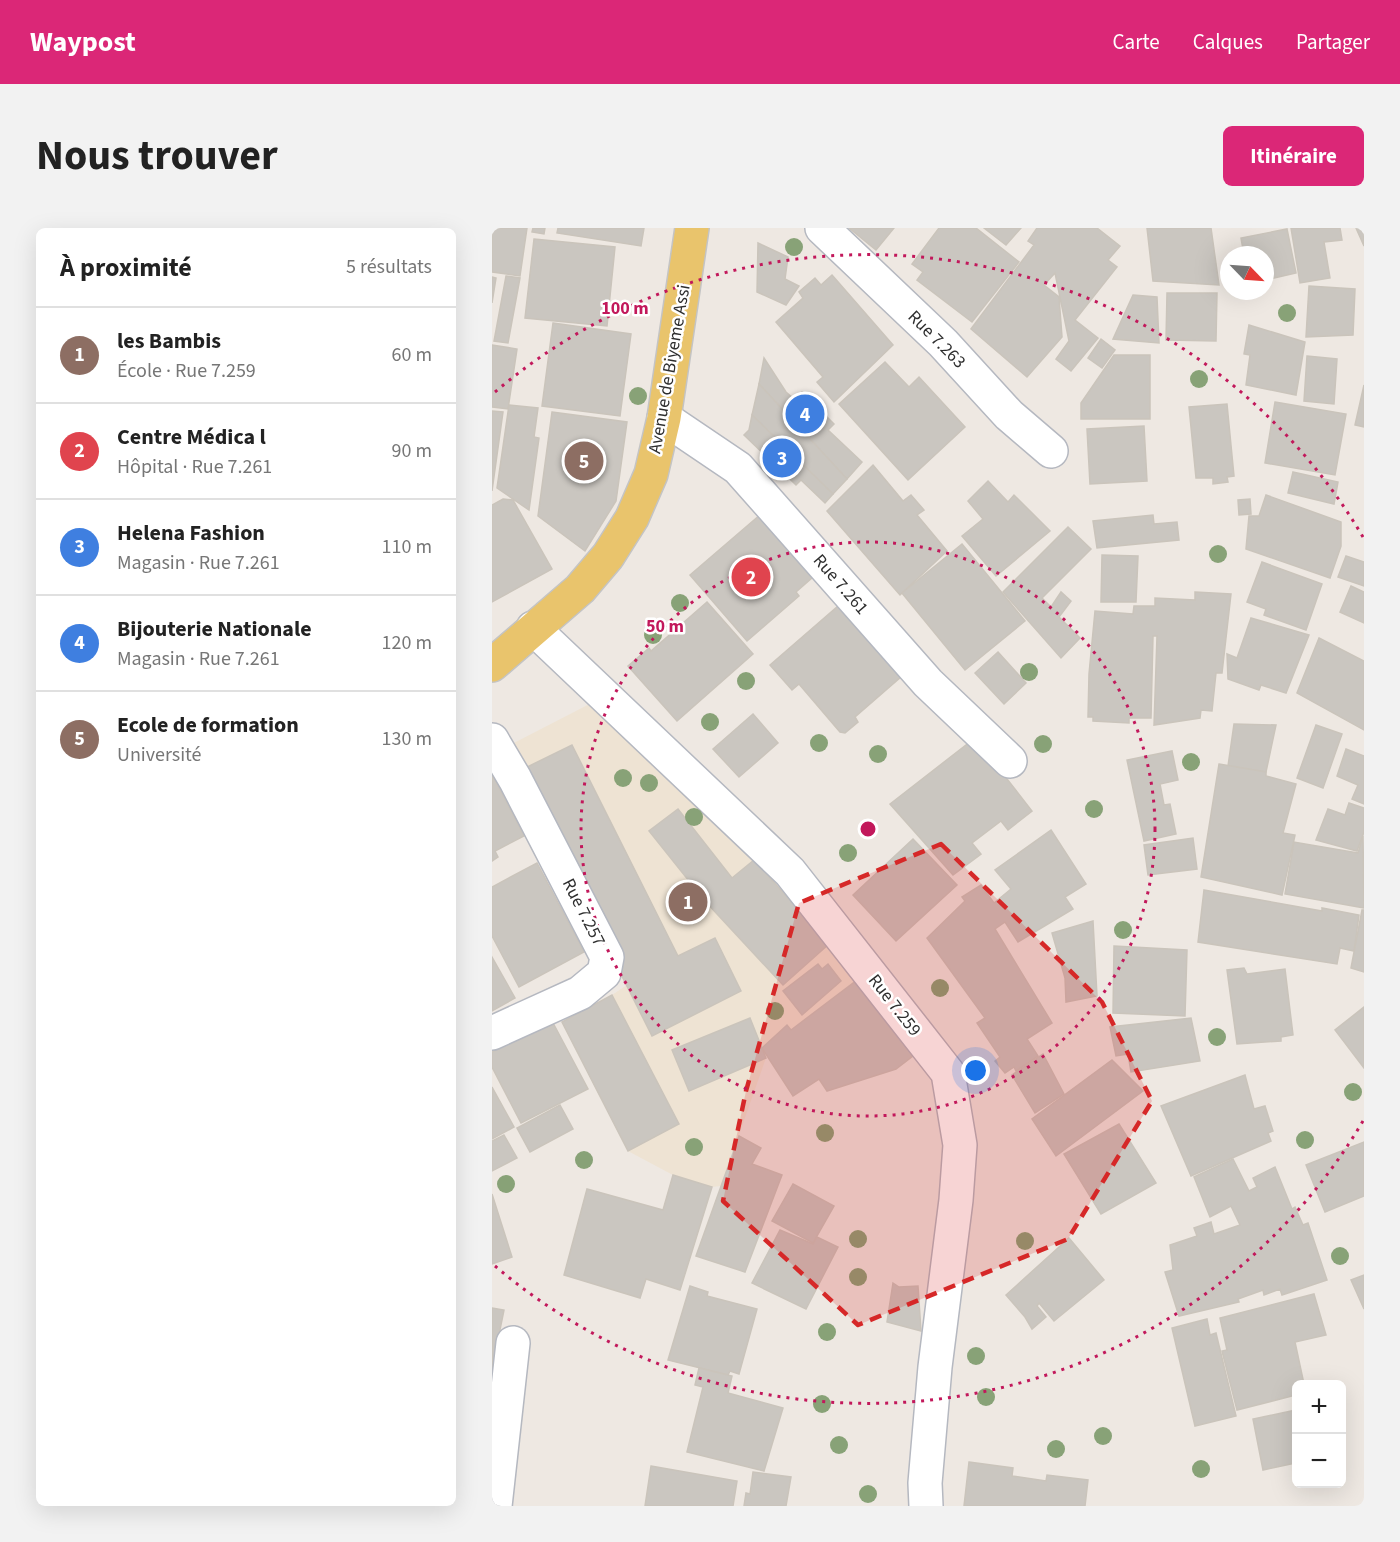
<!DOCTYPE html>
<html lang="fr">
<head>
<meta charset="utf-8">
<style>
	:root { --surface:#fff; --page:#f2f2f2; --text:#222; --muted:#767676; --line:#e0e0e0; --accent:#db2777 }
	body { margin:0; font-family:"Source Sans 3",sans-serif; background:var(--page); color:var(--text) }
	.controls { position:absolute; right:18px; bottom:18px; display:grid; overflow:hidden; border-radius:9px; box-shadow:0 6px 24px #0002 }
	.controls button { width:54px; height:54px; display:grid; place-items:center; padding:0; border:0; border-bottom:2px solid var(--line); background:var(--surface); color:var(--text); font:30px sans-serif }
	.compass { position:absolute; left:728px; top:18px; width:54px; height:54px; border-radius:50%; background:var(--surface); box-shadow:0 6px 24px #0002; rotate:115deg }
	.you { position:absolute; left:484px; top:843px; width:21px; height:21px; margin:-15px; border:4px solid #fff; border-radius:50%; background:#1a73e8; box-shadow:0 0 0 9px #1a73e833 }
	.badge { display:grid; place-items:center; width:39px; height:39px; border-radius:50%; background:var(--accent); color:#fff; font-size:20px; font-weight:700 }
	.pin { position:absolute; translate:-50% -50%; border:3px solid #fff; box-shadow:0 2px 6px #0006 }
	.list { margin:0; padding:0; list-style:none }
	h2 { display:flex; justify-content:space-between; align-items:center; height:78px; margin:0; padding:0 24px; font-size:26px }
	h2 small { font-size:20px; font-weight:400; color:var(--muted) }
	.list li { display:grid; grid-template-columns:39px 1fr auto; gap:18px; align-items:center; box-sizing:border-box; height:96px; padding:0 24px; border-top:2px solid var(--line) }
	.list b { display:block; font-size:22px; white-space:nowrap }
	.list p { margin:0; font-size:20px; white-space:nowrap; color:var(--muted) }
	.list em { font-size:20px; font-style:normal; color:var(--muted) }
	.map { position:relative; flex:none; width:872px; height:1278px; overflow:hidden; border-radius:9px }
	header { display:flex; align-items:center; gap:36px; box-sizing:border-box; height:84px; padding:0 30px; background:var(--accent); color:#fff }
	header strong { font-size:28px }
	nav { display:flex; gap:33px; margin-inline-start:auto; font-size:21px }
	.intro { display:flex; align-items:center; justify-content:space-between; box-sizing:border-box; height:144px; padding:0 36px }
	h1 { margin:0; font-size:42px }
	.button { padding:15px 27px; border-radius:9px; background:var(--accent); color:#fff; font-size:21px; font-weight:700 }
	main { display:flex; gap:36px; padding:0 36px }
	aside { flex:1; background:var(--surface); border-radius:9px; box-shadow:0 6px 24px #0002 }
	.map>svg:first-child { display:block }
</style>
</head>
<body>
<header>
<strong>Waypost</strong>
<nav><a>Carte</a><a>Calques</a><a>Partager</a></nav>
</header>
<div class="intro"><h1>Nous trouver</h1><a class="button">Itinéraire</a></div>
<main>
<aside>
<h2>À proximité<small>5 résultats</small></h2>
<ul class="list">
<li><span class="badge" style="background:#8d6e63">1</span><div><b>les Bambis</b><p>École · Rue 7.259</p></div><em>60 m</em></li>
<li><span class="badge" style="background:#e0444e">2</span><div><b>Centre Médica l</b><p>Hôpital · Rue 7.261</p></div><em>90 m</em></li>
<li><span class="badge" style="background:#3f7fe0">3</span><div><b>Helena Fashion</b><p>Magasin · Rue 7.261</p></div><em>110 m</em></li>
<li><span class="badge" style="background:#3f7fe0">4</span><div><b>Bijouterie Nationale</b><p>Magasin · Rue 7.261</p></div><em>120 m</em></li>
<li><span class="badge" style="background:#8d6e63">5</span><div><b>Ecole de formation</b><p>Université</p></div><em>130 m</em></li>
</ul>
</aside>
<div class="map">
<svg width="872" height="1278" viewBox="0 0 872 1278">
	<rect width="100%" height="100%" fill="#eee8e2"/>
	<!-- education -->
	<polygon fill="#eee3d3" points="115,467 337,716 369,749 299,802 295,798 270,820 274,830 229,958 220,959 181,947 136,923 70,794 120,767 135,757 14,519"/>
	<!-- building -->
	<g fill="#cac6c0" stroke="#cac4bb" stroke-width="1.5">
		<polygon points="0,0 35,0 28,48 0,44"/>
		<polygon points="41,0 53,0 52,6 40,4"/>
		<polygon points="66,0 152,0 149,18 65,5"/>
		<polygon points="357,0 402,0 384,22"/>
		<polygon points="447,0 484,0 527,34 480,94 425,52 431,44 420,36"/>
		<polygon points="492,0 529,0 514,17"/>
		<polygon points="545,0 605,0 628,18 616,32 625,39 583,92 606,110 579,143 564,131 577,113 563,45 552,57 567,69 570,109 535,149 479,101 542,17 536,13"/>
		<polygon points="655,0 719,0 727,57 661,53"/>
		<polygon points="799,0 848,0 850,12 832,14 838,50 808,55"/>
		<polygon points="864,0 872,0 872,18"/>
		<polygon points="795,1 804,45 773,52 773,27 752,27 749,10"/>
		<polygon points="42,11 123,19 115,98 33,90"/>
		<polygon points="266,15 296,29 293,51 307,58 294,77 265,64"/>
		<polygon points="340,47 401,117 342,174 325,154 331,149 284,94 311,70 307,64 323,50 329,57"/>
		<polygon points="14,48 28,50 16,115 2,113"/>
		<polygon points="0,49 4,50 0,75"/>
		<polygon points="817,58 863,61 861,107 814,109"/>
		<polygon points="675,65 725,65 724,113 674,112"/>
		<polygon points="641,67 665,69 667,115 621,111"/>
		<polygon points="61,95 139,106 128,188 50,178"/>
		<polygon points="757,97 813,114 804,167 754,157 758,127 752,126"/>
		<polygon points="609,111 623,122 610,140 596,130"/>
		<polygon points="0,117 25,121 16,181 0,179"/>
		<polygon points="622,127 658,127 658,191 589,191 589,175"/>
		<polygon points="815,128 845,131 842,176 812,173"/>
		<polygon points="272,130 294,164 302,171 310,164 342,196 336,202 370,234 355,251 267,156"/>
		<polygon points="393,134 417,159 427,149 473,199 416,252 347,176"/>
		<polygon points="267,156 355,251 341,266 260,187"/>
		<polygon points="872,157 872,199 863,197"/>
		<polygon points="783,174 854,186 843,247 773,235"/>
		<polygon points="735,176 742,248 735,249 736,254 721,256 721,250 704,250 697,179"/>
		<polygon points="17,177 46,180 42,209 47,210 37,282 5,260"/>
		<polygon points="0,183 11,184 0,263"/>
		<polygon points="60,184 135,194 124,273 93,323 46,288"/>
		<polygon points="260,187 341,266 333,275 309,252 304,257 252,207 257,202"/>
		<polygon points="652,198 655,253 598,256 595,201"/>
		<polygon points="381,237 411,273 419,267 432,282 425,287 455,323 408,367 335,283"/>
		<polygon points="801,244 846,254 842,276 796,265"/>
		<polygon points="496,253 516,274 522,267 558,303 504,348 470,308 491,291 476,273"/>
		<polygon points="774,267 849,294 849,318 838,350 754,321 757,288 767,288"/>
		<polygon points="11,271 21,272 60,341 0,374 0,277"/>
		<polygon points="758,271 759,286 747,287 746,272"/>
		<polygon points="269,286 320,350 304,364 307,368 255,413 198,347"/>
		<polygon points="661,287 662,296 685,294 687,312 605,320 601,293"/>
		<polygon points="576,299 599,321 550,370 559,379 569,364 579,373 567,389 588,410 569,430 511,364"/>
		<polygon points="470,316 533,393 473,442 410,365"/>
		<polygon points="610,327 646,328 644,374 609,374"/>
		<polygon points="854,328 872,334 872,358 846,349"/>
		<polygon points="770,334 830,356 814,402 772,387 774,381 755,374"/>
		<polygon points="859,358 872,364 872,395 848,384"/>
		<polygon points="703,364 739,366 730,445 724,445 720,483 709,482 708,490 662,497 665,408 661,408 659,490 637,490 637,495 601,493 601,489 596,489 597,446 603,383 641,386 642,378 663,378 663,370 703,372"/>
		<polygon points="215,374 261,426 185,493 136,438 157,420 159,423"/>
		<polygon points="346,378 409,449 363,489 366,494 353,505 348,504 307,456 300,462 278,437"/>
		<polygon points="759,390 817,407 794,465 769,457 767,462 736,451 735,426 745,430"/>
		<polygon points="827,410 872,433 872,502 805,465"/>
		<polygon points="506,424 534,455 512,476 483,445"/>
		<polygon points="261,486 286,515 247,549 221,521"/>
		<polygon points="742,496 784,497 774,544 736,538"/>
		<polygon points="824,497 850,506 831,560 805,550"/>
		<polygon points="483,510 540,583 516,602 509,593 480,615 489,626 461,647 398,576"/>
		<polygon points="80,517 186,728 223,710 249,763 160,808 27,543"/>
		<polygon points="854,521 872,528 872,576 860,571 866,557 845,548"/>
		<polygon points="680,523 686,552 668,556 672,577 678,576 684,606 652,613 635,532"/>
		<polygon points="727,536 774,544 774,548 804,556 791,605 803,607 790,667 709,649"/>
		<polygon points="0,546 32,608 3,623 6,629 0,633"/>
		<polygon points="857,575 872,580 872,604 865,623 824,612 836,581 853,587"/>
		<polygon points="186,581 240,650 262,632 337,716 291,757 213,673 157,603"/>
		<polygon points="559,602 594,656 573,669 581,681 526,714 513,694 503,701 560,795 535,811 546,828 524,843 522,839 513,845 503,833 508,829 485,795 493,790 435,710 473,673 470,669 489,657 502,675 519,661 503,642"/>
		<polygon points="871,608 872,680 793,666 802,614 866,625"/>
		<polygon points="701,610 705,641 656,647 652,617"/>
		<polygon points="421,611 465,657 404,713 361,667"/>
		<polygon points="45,635 92,724 27,759 0,708 0,659"/>
		<polygon points="712,662 830,683 830,680 867,687 862,723 848,720 845,736 706,714"/>
		<polygon points="870,682 872,682 872,744 859,740"/>
		<polygon points="601,693 605,768 574,774 573,750 560,705"/>
		<polygon points="622,718 695,722 693,788 621,785"/>
		<polygon points="0,729 23,770 0,783"/>
		<polygon points="326,736 330,741 336,736 349,753 310,787 291,763"/>
		<polygon points="752,740 755,746 793,741 801,807 789,809 789,813 745,816 735,742"/>
		<polygon points="369,749 426,824 404,841 335,863 327,851 301,868 270,820 295,797 299,802"/>
		<polygon points="120,767 187,896 136,923 70,794"/>
		<polygon points="872,779 872,840 843,802"/>
		<polygon points="258,790 274,830 197,863 180,822"/>
		<polygon points="699,790 708,833 639,844 636,826 624,828 618,799"/>
		<polygon points="60,793 96,861 29,895 0,839 0,824"/>
		<polygon points="551,826 572,866 543,885 520,847"/>
		<polygon points="620,832 651,863 564,928 540,891"/>
		<polygon points="753,847 762,881 773,878 781,903 776,905 779,913 699,948 669,878"/>
		<polygon points="0,859 22,899 0,911"/>
		<polygon points="68,877 81,901 38,924 25,900"/>
		<polygon points="627,896 664,955 609,986 572,926"/>
		<polygon points="12,907 25,930 0,943 0,913"/>
		<polygon points="247,908 269,920 260,936 290,947 253,1044 204,1028"/>
		<polygon points="872,914 872,968 833,984 814,937"/>
		<polygon points="741,931 757,963 765,959 761,950 783,939 800,981 803,979 811,997 816,995 835,1052 790,1067 788,1061 772,1067 771,1062 746,1071 747,1074 687,1088 673,1044 681,1042 678,1017 705,1008 702,1000 719,994 722,1006 748,997 739,978 718,989 702,949"/>
		<polygon points="181,947 220,959 188,1062 154,1051 148,1070 72,1047 95,961 171,982"/>
		<polygon points="301,956 342,978 321,1015 280,993"/>
		<polygon points="0,966 20,1029 0,1036"/>
		<polygon points="288,1002 321,1016 325,1009 346,1019 314,1081 260,1055"/>
		<polygon points="577,1010 612,1052 562,1093 547,1075 545,1078 554,1089 540,1101 533,1089 514,1067"/>
		<polygon points="872,1047 872,1081 859,1052"/>
		<polygon points="401,1055 407,1059 426,1058 429,1103 395,1094"/>
		<polygon points="198,1058 216,1064 215,1068 265,1081 247,1146 238,1143 236,1147 176,1132"/>
		<polygon points="822,1066 834,1107 803,1114 812,1156 804,1156 804,1167 745,1182 730,1123 735,1122 728,1090"/>
		<polygon points="0,1080 12,1082 0,1141"/>
		<polygon points="715,1091 718,1107 724,1105 744,1188 703,1198 680,1100"/>
		<polygon points="207,1140 240,1148 236,1165 291,1180 272,1243 195,1224 211,1159 203,1157"/>
		<polygon points="804,1182 804,1235 771,1242 761,1191"/>
		<polygon points="477,1234 521,1240 520,1248 554,1253 555,1247 596,1252 593,1278 472,1278"/>
		<polygon points="159,1238 245,1253 241,1278 153,1278"/>
		<polygon points="261,1244 299,1249 294,1278 252,1278 254,1265 258,1266"/>
	</g>
	<g fill="none" stroke-linecap="round" stroke-linejoin="round">
		<defs>
			<g id="minor">
				<polyline points="330,0 451,115 517,187 559,223"/>
				<polyline points="172,190 246,240 436,455 518,533"/>
				<polyline points="41,400 298,644 456,845 468,917 464,972 443,1139 433,1255 434,1278"/>
				<polyline points="0,512 23,551 115,729 112,745 88,765 0,805"/>
				<polyline points="3,1278 21,1115"/>
			</g>
			<polyline id="primary" points="0,437 88,361 116,328 140,290 159,246 172,190 200,0"/>
		</defs>
		<!-- minor casing -->
		<use href="#minor" stroke="#b5b8c0" stroke-width="36"/>
		<!-- primary casing -->
		<use href="#primary" stroke="#c4c4c4" stroke-width="36"/>
		<!-- minor -->
		<use href="#minor" stroke="#fff" stroke-width="33"/>
		<!-- primary -->
		<use href="#primary" stroke="#e9c46c" stroke-width="33"/>
	</g>
	<!-- trees -->
	<g fill="#88a277">
		<circle cx="302" cy="19" r="9"/>
		<circle cx="795" cy="85" r="9"/>
		<circle cx="707" cy="151" r="9"/>
		<circle cx="146" cy="168" r="9"/>
		<circle cx="726" cy="326" r="9"/>
		<circle cx="188" cy="375" r="9"/>
		<circle cx="161" cy="407" r="9"/>
		<circle cx="537" cy="444" r="9"/>
		<circle cx="254" cy="453" r="9"/>
		<circle cx="218" cy="494" r="9"/>
		<circle cx="327" cy="515" r="9"/>
		<circle cx="551" cy="516" r="9"/>
		<circle cx="386" cy="526" r="9"/>
		<circle cx="699" cy="534" r="9"/>
		<circle cx="131" cy="550" r="9"/>
		<circle cx="157" cy="555" r="9"/>
		<circle cx="602" cy="581" r="9"/>
		<circle cx="202" cy="589" r="9"/>
		<circle cx="356" cy="625" r="9"/>
		<circle cx="631" cy="702" r="9"/>
		<circle cx="448" cy="760" r="9"/>
		<circle cx="283" cy="783" r="9"/>
		<circle cx="725" cy="809" r="9"/>
		<circle cx="861" cy="864" r="9"/>
		<circle cx="333" cy="905" r="9"/>
		<circle cx="813" cy="912" r="9"/>
		<circle cx="202" cy="919" r="9"/>
		<circle cx="92" cy="932" r="9"/>
		<circle cx="14" cy="956" r="9"/>
		<circle cx="366" cy="1011" r="9"/>
		<circle cx="533" cy="1013" r="9"/>
		<circle cx="848" cy="1028" r="9"/>
		<circle cx="366" cy="1049" r="9"/>
		<circle cx="335" cy="1104" r="9"/>
		<circle cx="484" cy="1128" r="9"/>
		<circle cx="494" cy="1169" r="9"/>
		<circle cx="330" cy="1176" r="9"/>
		<circle cx="611" cy="1208" r="9"/>
		<circle cx="347" cy="1217" r="9"/>
		<circle cx="564" cy="1221" r="9"/>
		<circle cx="709" cy="1241" r="9"/>
		<circle cx="376" cy="1266" r="9"/>
	</g>
	<!-- marked area -->
	<path fill="#d62828" fill-opacity="0.2" stroke="#d62828" stroke-width="4.5" stroke-dasharray="12 8" stroke-linejoin="round" d="M449 616 610 774 660 873 576 1011 366 1097 231 973 254 863 307 675Z"/>
	<!-- distance rings -->
	<g fill="none" stroke="#c2185b" stroke-width="3" stroke-dasharray="3 6">
		<circle cx="376" cy="601" r="287"/>
		<path d="M871 893A575 575 0 0 1 3 1038M3 164A575 575 0 0 1 871 309"/>
	</g>
	<g text-anchor="middle" stroke-width="5" stroke-linejoin="round" paint-order="stroke">
		<!-- street labels -->
		<g font-size="18" fill="#2e2e2e" stroke="#fff">
			<text transform="translate(445 111) rotate(45)" y="6">Rue 7.263</text>
			<text transform="translate(177 141) rotate(-80)" y="6">Avenue de Biyeme Assi</text>
			<text transform="translate(349 356) rotate(49)" y="6">Rue 7.261</text>
			<text transform="translate(92 684) rotate(63)" y="6">Rue 7.257</text>
			<text transform="translate(403 777) rotate(52)" y="6">Rue 7.259</text>
		</g>
	</g>
	<circle cx="376" cy="601" r="9" fill="#c2185b" stroke="#fff" stroke-width="3"/>
	<g font-size="18" text-anchor="middle" font-weight="bold" fill="#c2185b" stroke="#fff" stroke-width="5" stroke-linejoin="round" paint-order="stroke">
		<text x="133" y="86">100 m</text>
		<text x="173" y="404">50 m</text>
	</g>
</svg>
<div class="controls">
<button>+</button>
<button>−</button>
</div>
<svg class="compass" viewBox="-18 -18 36 36"><path d="M0-13l5 13h-10z" fill="#e53935"/><path d="M0 13l5-13h-10z" fill="#767676"/></svg>
<div class="you"></div>
<div class="pin badge" style="left:196px;top:674px;background:#8d6e63">1</div>
<div class="pin badge" style="left:259px;top:349px;background:#e0444e">2</div>
<div class="pin badge" style="left:290px;top:230px;background:#3f7fe0">3</div>
<div class="pin badge" style="left:313px;top:186px;background:#3f7fe0">4</div>
<div class="pin badge" style="left:92px;top:233px;background:#8d6e63">5</div>
</div>
</main>
</body>
</html>
